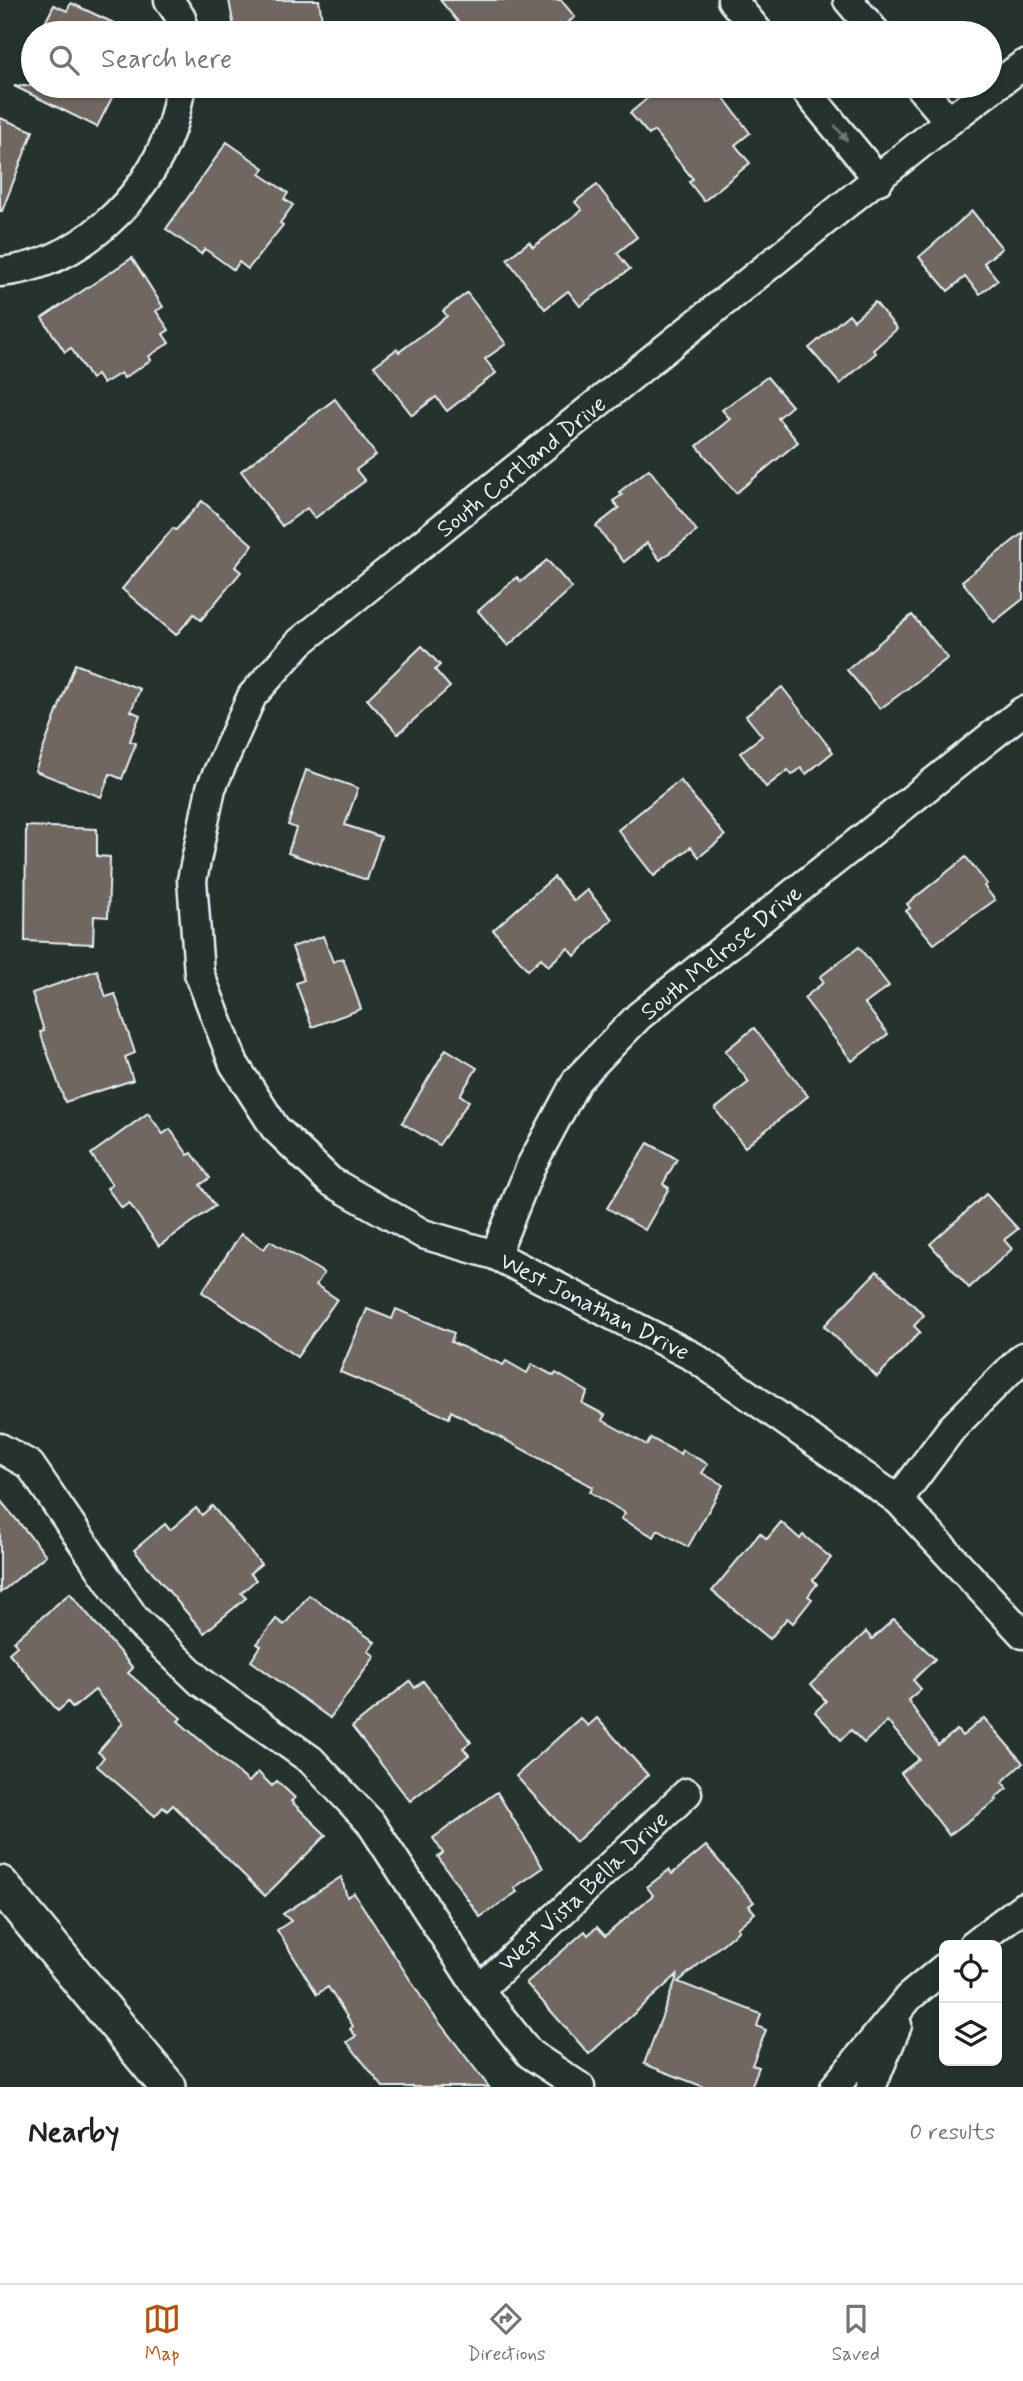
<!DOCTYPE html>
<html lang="en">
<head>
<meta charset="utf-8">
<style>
	:root { --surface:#fff; --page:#f6f6f6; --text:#202124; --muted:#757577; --line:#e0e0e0; --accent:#b45309 }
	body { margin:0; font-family:Mynerve,sans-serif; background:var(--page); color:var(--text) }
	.controls { position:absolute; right:21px; bottom:21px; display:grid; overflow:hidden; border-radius:10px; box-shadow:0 2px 5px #0004 }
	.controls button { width:63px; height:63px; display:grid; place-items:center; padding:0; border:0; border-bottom:2px solid var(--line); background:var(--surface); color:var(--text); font:35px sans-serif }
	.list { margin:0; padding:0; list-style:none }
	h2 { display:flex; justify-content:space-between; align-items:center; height:91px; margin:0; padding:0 28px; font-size:30px }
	h2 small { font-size:23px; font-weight:400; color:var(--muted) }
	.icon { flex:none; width:38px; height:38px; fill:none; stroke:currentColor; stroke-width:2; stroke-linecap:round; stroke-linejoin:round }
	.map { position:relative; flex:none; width:1023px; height:2087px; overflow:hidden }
	.search { position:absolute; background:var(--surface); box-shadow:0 2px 5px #0004; left:21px; right:21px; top:21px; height:77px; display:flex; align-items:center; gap:18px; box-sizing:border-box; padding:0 24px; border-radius:38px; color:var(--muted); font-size:26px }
	.sheet { height:196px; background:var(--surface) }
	nav { display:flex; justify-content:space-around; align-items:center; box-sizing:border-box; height:98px; border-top:2px solid var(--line); background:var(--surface); font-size:19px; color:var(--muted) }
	nav a { display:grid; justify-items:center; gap:4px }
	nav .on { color:var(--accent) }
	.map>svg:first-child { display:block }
</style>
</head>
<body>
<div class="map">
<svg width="1023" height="2087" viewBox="0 0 1023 2087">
	<rect width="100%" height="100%" fill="#26332d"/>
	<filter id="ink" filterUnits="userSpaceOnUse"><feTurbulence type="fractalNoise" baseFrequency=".0143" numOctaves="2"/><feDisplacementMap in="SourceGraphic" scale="14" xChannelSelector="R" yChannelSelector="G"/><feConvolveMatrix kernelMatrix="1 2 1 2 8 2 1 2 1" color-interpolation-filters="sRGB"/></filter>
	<g filter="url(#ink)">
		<!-- building -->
		<g fill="#706860" stroke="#e8f1f8" stroke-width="2">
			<polygon points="229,0 319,0 324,33 235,33"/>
			<polygon points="440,0 561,0 575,17 554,33 467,33"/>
			<polygon points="71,3 135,33 40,33 54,5 67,11"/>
			<polygon points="14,86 118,86 97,127"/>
			<polygon points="662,86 687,86 695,96 707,86 715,86 750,133 735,145 750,163 704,201 689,182 693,179 654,131 649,135 630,113"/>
			<polygon points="0,118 33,131 2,211 0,211"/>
			<polygon points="227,142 264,168 260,174 288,193 284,199 293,205 280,223 283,225 248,269 239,262 234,270 205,249 201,254 166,229"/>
			<polygon points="597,185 637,237 617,253 630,269 580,306 568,291 545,309 507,259 529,242 533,247 582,210 575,202"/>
			<polygon points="972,211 1002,248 984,263 998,280 980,294 965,277 948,291 919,257"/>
			<polygon points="132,258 163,307 156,311 169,330 163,334 169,343 149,356 151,360 124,378 121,373 103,384 97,375 91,379 71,348 65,352 42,318"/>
			<polygon points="467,293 506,344 485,359 496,373 447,411 436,397 412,415 374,366 397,349 399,352 447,316 443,311"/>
			<polygon points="875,302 897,329 873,350 876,353 840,384 809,348 849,314 854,320"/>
			<polygon points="767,377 792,406 778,418 798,442 736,493 697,446 730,419 722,410"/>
			<polygon points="335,399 376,455 356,470 365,481 315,518 307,508 282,526 241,471"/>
			<polygon points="649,469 697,531 660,560 647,543 624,562 596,526 619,508 613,501 622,495 619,492"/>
			<polygon points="202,501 253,545 235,567 241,572 201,620 194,614 176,635 122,589 173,528 176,530"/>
			<polygon points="1023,533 1023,599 994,622 962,581"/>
			<polygon points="547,560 572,588 508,646 478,611 517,577 521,582"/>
			<polygon points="912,615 948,658 880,709 847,670"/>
			<polygon points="422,646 440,665 435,670 450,687 398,734 367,699"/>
			<polygon points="75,664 140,689 131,711 140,715 130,741 136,743 122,779 110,774 101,797 35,771"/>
			<polygon points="782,687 833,752 806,774 801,768 792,775 788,770 766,787 740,753 762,736 746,716"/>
			<polygon points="306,770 358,788 345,825 381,837 367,880 288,853 296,828 288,825"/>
			<polygon points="680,780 725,836 699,857 691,847 654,876 618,830"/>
			<polygon points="26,826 97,829 97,856 110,857 108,917 94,916 93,944 25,941"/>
			<polygon points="966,857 987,884 984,886 995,900 934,944 906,911 910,908 907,904"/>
			<polygon points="554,877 574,901 587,890 612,919 575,956 568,948 548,966 541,958 528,970 493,930"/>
			<polygon points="323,936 333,962 343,958 361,1009 312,1027 296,983 304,980 292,947"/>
			<polygon points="859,947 889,986 865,1004 888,1034 852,1061 804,998 824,982 820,977"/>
			<polygon points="97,970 106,997 115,994 135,1053 125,1057 133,1080 65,1102 40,1032 44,1031 32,993"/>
			<polygon points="754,1028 808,1096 745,1147 715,1109 749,1082 725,1051"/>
			<polygon points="446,1049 477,1068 460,1095 469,1101 439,1145 402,1123"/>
			<polygon points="148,1113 163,1134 170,1129 188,1155 192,1153 210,1178 200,1185 215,1206 159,1246 129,1203 122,1208 107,1188 112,1185 91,1154"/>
			<polygon points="648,1143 677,1159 663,1184 669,1188 645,1230 607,1208"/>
			<polygon points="986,1194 1018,1229 1004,1240 1012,1249 969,1288 930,1244"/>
			<polygon points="241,1234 264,1249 270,1241 324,1273 316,1285 337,1299 297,1357 202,1292"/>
			<polygon points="877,1271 924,1315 914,1326 920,1332 877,1377 824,1326"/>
			<polygon points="367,1309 392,1319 396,1309 454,1333 451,1342 503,1365 506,1361 527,1373 532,1364 554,1376 556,1373 588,1392 582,1403 605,1415 602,1420 647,1445 651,1438 680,1454 682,1450 708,1464 702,1473 723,1485 688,1547 658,1530 654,1537 621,1519 625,1513 590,1492 593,1487 451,1411 449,1418 340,1372"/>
			<polygon points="0,1500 46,1555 0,1593"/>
			<polygon points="212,1506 261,1564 250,1573 256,1580 241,1593 246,1598 204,1633 134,1550 165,1524 170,1530 196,1508 202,1515"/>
			<polygon points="781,1522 800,1539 803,1535 831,1558 813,1580 817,1584 808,1596 812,1599 793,1623 787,1618 770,1639 712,1591 760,1533 767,1539"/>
			<polygon points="70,1593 133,1668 128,1673 181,1718 178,1721 249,1782 258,1772 272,1786 277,1781 295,1798 291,1801 326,1835 265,1896 173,1805 167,1811 163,1807 155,1816 97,1766 104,1757 98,1752 123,1723 95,1690 73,1708 68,1702 58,1711 9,1653 17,1646 14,1641"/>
			<polygon points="309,1595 375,1642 368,1651 375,1656 330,1718 251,1661 261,1646 257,1644 276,1619 284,1625"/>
			<polygon points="894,1619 935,1659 913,1680 921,1689 908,1700 938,1745 957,1730 962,1736 984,1718 1023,1763 1002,1782 1007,1788 995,1798 997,1800 949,1835 901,1773 919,1759 887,1721 864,1743 851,1730 841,1740 815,1712 826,1701 811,1684 866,1632 872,1639"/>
			<polygon points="410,1681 415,1688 423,1681 471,1742 463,1748 469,1755 410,1801 352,1727"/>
			<polygon points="580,1718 588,1726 597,1718 648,1775 576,1842 516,1776"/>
			<polygon points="497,1792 543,1868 514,1888 517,1892 480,1917 438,1857 443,1853 433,1838"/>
			<polygon points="706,1846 754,1902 749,1906 755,1913 737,1928 739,1930 678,1982 761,2014 757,2026 766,2030 752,2065 759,2067 751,2087 704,2087 644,2064 678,1974 589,2054 526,1983 585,1931 588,1935 597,1927 605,1936 653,1895 647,1887 669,1870 672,1874"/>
			<polygon points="341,1877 347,1897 354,1893 429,2009 489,2087 383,2087 347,2042 356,2036 350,2029 353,2026 328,1987 317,1994 277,1930 291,1921 283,1914"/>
		</g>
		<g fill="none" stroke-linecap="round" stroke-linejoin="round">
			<defs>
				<g id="minor">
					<polyline points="169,0 181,18 182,33"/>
					<polyline points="732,0 759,33"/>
					<polyline points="848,0 876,33"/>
					<polyline points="1023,65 949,121 300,642 252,696 211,788 192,880 199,973 234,1064 275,1128 330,1181 423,1234 495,1255 694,1357 898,1500 1023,1634"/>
					<polyline points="802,86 879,180"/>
					<polyline points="919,86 949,121"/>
					<path d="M0 272C78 265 146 200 171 128 176 114 178 99 181 86"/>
					<polyline points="495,1255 531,1166 577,1080 639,1016 1023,711"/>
					<polyline points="0,1448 30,1465 135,1619 201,1682 311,1760 370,1822 479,1990 530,2054 580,2087"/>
					<polyline points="898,1500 952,1428 1023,1357"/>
					<polyline points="973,1945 1023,1907"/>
					<polyline points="479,1990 687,1793"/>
					<polyline points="835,2087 909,1997 944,1968"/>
					<polyline points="871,2087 897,2025"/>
				</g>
				<polyline id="tertiary" points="0,1884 168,2087"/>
			</defs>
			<!-- minor casing -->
			<use href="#minor" stroke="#e8f1f8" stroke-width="33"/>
			<!-- tertiary casing -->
			<use href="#tertiary" stroke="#e8f1f8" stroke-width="40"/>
			<!-- minor -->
			<use href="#minor" stroke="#26332d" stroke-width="28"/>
			<!-- tertiary -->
			<use href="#tertiary" stroke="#26332d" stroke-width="35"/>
		</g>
		<!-- one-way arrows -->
		<defs><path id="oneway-solid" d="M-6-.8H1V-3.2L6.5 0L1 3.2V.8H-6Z" transform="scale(1.75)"/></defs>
		<use fill="#6a7674" href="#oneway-solid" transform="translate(841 133) rotate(51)"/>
	</g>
	<g text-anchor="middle" stroke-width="5" stroke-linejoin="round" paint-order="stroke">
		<!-- street labels -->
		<g font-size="24" fill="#e8f1f8" stroke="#26332d">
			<text transform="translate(521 466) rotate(-39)" y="8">South Cortland Drive</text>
			<text transform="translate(721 952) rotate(-39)" y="8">South Melrose Drive</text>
			<text transform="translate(595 1306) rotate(27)" y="8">West Jonathan Drive</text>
			<text transform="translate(583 1891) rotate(-43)" y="8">West Vista Bella Drive</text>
		</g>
	</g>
</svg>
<div class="controls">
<button><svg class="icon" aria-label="locate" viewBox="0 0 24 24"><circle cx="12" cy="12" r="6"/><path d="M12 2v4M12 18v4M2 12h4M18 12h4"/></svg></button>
<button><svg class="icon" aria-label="layers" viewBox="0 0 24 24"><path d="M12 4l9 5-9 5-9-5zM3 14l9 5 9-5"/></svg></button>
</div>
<div class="search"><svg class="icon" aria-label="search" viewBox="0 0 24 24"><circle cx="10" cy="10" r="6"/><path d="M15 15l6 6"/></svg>Search here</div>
</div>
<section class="sheet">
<h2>Nearby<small>0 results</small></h2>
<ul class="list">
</ul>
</section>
<nav>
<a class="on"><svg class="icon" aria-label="map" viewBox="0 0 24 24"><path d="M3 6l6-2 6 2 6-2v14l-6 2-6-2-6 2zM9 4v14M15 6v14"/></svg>Map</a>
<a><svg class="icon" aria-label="directions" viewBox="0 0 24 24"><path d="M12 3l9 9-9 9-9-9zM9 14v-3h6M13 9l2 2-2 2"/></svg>Directions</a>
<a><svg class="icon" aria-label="saved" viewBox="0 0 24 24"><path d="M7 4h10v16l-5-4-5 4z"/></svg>Saved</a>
</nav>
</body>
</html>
